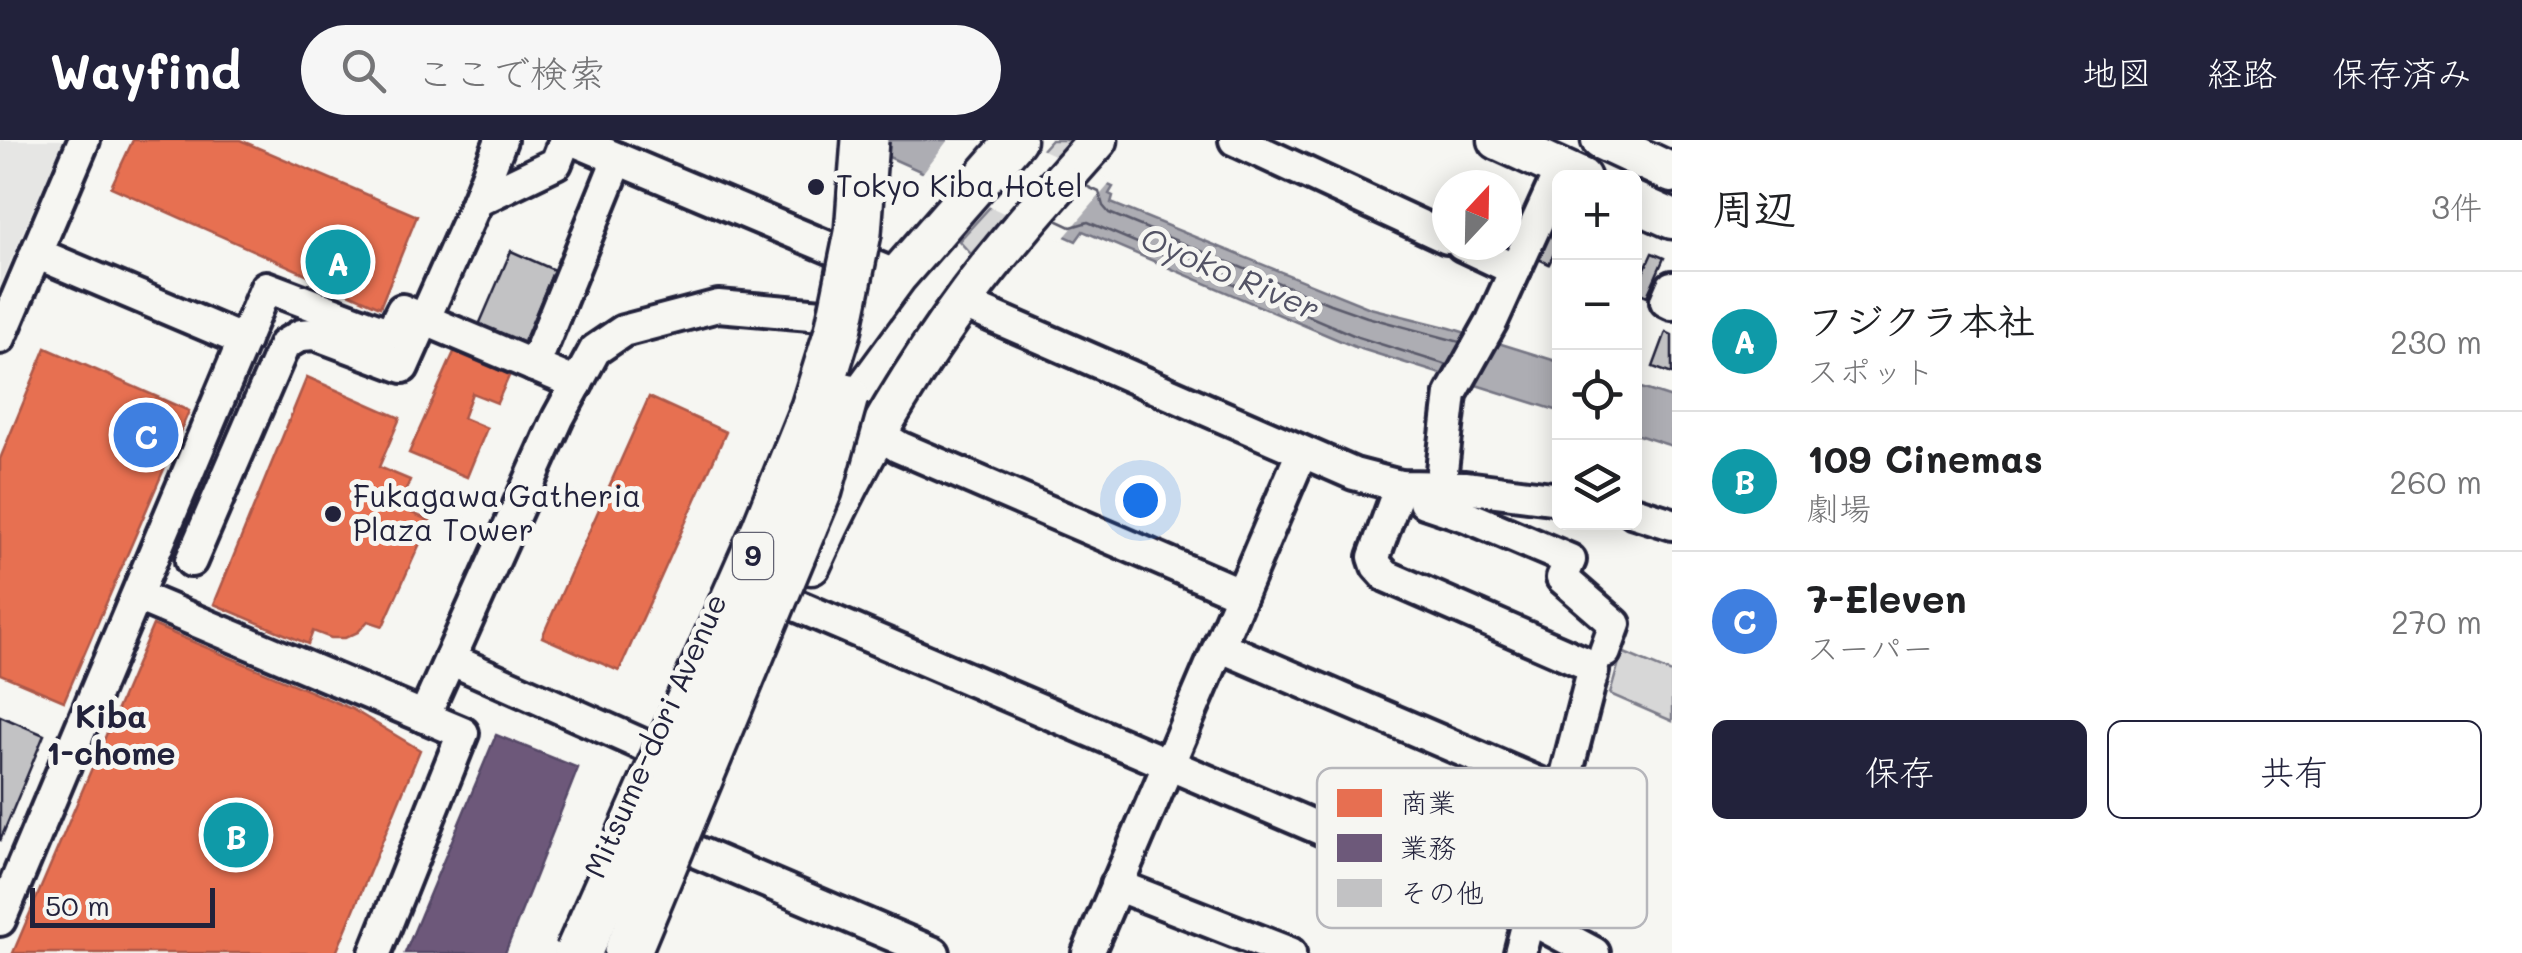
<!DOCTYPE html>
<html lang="ja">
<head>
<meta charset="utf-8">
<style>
	:root { --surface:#fff; --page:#f6f6f6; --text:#202124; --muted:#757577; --line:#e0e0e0; --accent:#22223b }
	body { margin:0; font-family:Mali,"Klee One",sans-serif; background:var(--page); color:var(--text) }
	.controls { position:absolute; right:30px; top:30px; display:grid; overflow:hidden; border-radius:15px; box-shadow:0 5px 25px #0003 }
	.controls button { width:90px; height:90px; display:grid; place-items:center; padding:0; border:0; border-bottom:2px solid var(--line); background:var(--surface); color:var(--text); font:50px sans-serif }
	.compass { position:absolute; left:1432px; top:30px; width:90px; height:90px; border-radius:50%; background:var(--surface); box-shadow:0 5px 25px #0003; rotate:22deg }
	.scale { position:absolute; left:30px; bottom:25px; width:185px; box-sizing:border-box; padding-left:10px; border:5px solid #22223b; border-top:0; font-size:28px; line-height:35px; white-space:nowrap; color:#22223b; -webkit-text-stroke:8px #f6f6f2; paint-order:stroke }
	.you { position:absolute; left:1140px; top:360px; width:35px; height:35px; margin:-25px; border:8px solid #fff; border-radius:50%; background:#1a73e8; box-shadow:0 0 0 15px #1a73e833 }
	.badge { display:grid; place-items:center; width:65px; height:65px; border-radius:50%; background:var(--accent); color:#fff; font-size:32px; font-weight:700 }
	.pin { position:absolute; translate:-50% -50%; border:5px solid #fff; box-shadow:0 2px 10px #0006 }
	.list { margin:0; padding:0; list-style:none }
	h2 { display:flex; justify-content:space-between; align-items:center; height:130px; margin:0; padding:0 40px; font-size:42px }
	h2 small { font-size:32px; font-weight:400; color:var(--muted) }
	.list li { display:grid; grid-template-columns:65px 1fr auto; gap:30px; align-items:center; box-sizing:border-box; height:140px; padding:0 40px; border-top:2px solid var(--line) }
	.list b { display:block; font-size:38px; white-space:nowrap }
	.list p { margin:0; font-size:32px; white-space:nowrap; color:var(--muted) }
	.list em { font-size:32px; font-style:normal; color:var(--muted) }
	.actions { display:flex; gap:20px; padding:30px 40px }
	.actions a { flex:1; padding:22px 0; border:2px solid var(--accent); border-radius:15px; text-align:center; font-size:35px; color:var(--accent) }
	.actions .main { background:var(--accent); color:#fff }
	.icon { flex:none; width:55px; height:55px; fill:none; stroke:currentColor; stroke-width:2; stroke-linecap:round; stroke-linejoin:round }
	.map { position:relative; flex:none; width:1672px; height:813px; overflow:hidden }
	header { display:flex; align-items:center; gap:60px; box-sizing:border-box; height:140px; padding:0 50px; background:var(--accent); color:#fff }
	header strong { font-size:48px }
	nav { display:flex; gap:55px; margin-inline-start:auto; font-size:35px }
	.search { width:700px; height:90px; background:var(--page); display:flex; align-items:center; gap:25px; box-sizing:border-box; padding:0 35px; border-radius:55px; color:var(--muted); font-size:38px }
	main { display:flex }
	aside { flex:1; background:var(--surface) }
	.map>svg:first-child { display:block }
</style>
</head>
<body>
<header>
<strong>Wayfind</strong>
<div class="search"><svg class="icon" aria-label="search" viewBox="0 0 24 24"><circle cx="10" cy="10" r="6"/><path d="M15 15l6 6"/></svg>ここで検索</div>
<nav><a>地図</a><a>経路</a><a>保存済み</a></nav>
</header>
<main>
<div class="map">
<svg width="1672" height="813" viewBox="0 0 1672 813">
	<rect width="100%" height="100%" fill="#f6f6f2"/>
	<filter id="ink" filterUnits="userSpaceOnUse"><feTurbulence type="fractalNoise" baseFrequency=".01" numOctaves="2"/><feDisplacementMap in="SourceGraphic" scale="20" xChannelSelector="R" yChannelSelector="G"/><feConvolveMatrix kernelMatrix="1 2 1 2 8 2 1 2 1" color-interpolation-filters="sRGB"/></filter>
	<g filter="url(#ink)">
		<!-- built -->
		<polygon fill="#e6e6e4" points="0,0 63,0 0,146"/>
		<!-- green -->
		<g fill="#d7d7d7" stroke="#7c7c89" stroke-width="2.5">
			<polygon points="1051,0 1074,0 971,114 959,101"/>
			<polygon points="1622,512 1672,533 1672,581 1610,554"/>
		</g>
		<!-- water -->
		<g fill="#adadb3" stroke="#757583" stroke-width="2.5">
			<polygon points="851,0 1007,0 1113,47 1109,54 1113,56 1111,63 1370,168 1450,188 1559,222 1559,271 1355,207 1083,91 1076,101"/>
			<polygon points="1635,246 1672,258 1672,306 1635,294"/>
		</g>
		<!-- pier -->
		<polygon fill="#f6f6f2" points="948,0 1020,0 1112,41 1062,100 921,35"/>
		<!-- shops -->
		<g fill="#e76f51" stroke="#ac584a" stroke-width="2.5">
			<polygon points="133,0 240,0 417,76 380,167 111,47"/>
			<polygon points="46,208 189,271 64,561 0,534 0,319"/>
			<polygon points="455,210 510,234 497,263 472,253 463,278 487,288 467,337 409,313"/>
			<polygon points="307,237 400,278 379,327 410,340 399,367 430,381 383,486 368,481 358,492 345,498 331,498 313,491 308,504 214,464"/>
			<polygon points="649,257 726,292 619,531 542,497"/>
			<polygon points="153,485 352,569 420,610 336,813 13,813"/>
		</g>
		<!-- offices -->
		<polygon fill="#6d597a" stroke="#564867" stroke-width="2.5" points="496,595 578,628 505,813 405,813"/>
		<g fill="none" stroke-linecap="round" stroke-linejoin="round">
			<!-- shore -->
			<g stroke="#5a5a6b" stroke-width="2.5">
				<polyline points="1086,46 1099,52 1103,66 1109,73 1330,164 1367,177 1460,202"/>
				<polyline points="1056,80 1071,87 1088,82 1358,197 1447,225"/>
			</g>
		</g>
		<!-- building -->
		<g fill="#c2c2c4" stroke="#22223b" stroke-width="2.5">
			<polygon points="1550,65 1560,70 1560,101 1549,124 1528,114"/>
			<polygon points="511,111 554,130 523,204 479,185"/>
			<polygon points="1652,113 1664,118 1647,156 1635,151"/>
			<polygon points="1666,192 1672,195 1672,234 1653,227"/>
			<polygon points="0,576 44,595 0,701"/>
		</g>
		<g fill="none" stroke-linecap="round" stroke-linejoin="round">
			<defs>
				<g id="minor">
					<polyline points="501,0 477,61 556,23 565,0"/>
					<polyline points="573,0 897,136"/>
					<polyline points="1235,0 1447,98"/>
					<polyline points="1462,105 1515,130"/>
					<polyline points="36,113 244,201"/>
					<polyline points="1672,147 1666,161 1672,164"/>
					<polyline points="962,163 1354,334 1400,346 1465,347 1560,359"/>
					<polyline points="0,198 84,0"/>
					<polyline points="534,226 618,19"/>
					<polyline points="877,293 899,307 1241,454"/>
					<polyline points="1442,330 1451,254 1492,181 1561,29"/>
					<polyline points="1400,346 1374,417 1377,426 1386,436 1583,522 1593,531 1520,813"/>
					<polyline points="1424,362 1466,376 1570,420 1562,438 1615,484 1605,512"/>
					<polyline points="1634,372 1672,384"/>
					<polyline points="191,421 284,205 301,195 315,194 403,227 477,61"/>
					<polyline points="137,456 463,593 375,813"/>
					<polyline points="793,464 1529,778 1594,813"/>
					<polyline points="1219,506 1562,653"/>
					<polyline points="450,519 652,609"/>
					<polyline points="424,577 558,278 595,210 623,191 718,166 857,178"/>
					<polyline points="659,696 934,813"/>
					<polyline points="1116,745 1290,813"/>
					<polyline points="0,780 266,147 390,194 402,170 577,244"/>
					<polyline points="1088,813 1302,312"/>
				</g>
				<g id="major">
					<polyline points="1498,0 1581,38"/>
					<polyline points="1601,0 1672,33"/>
					<polyline points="1634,62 1672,79"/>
					<polyline points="834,222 897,136 1016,0"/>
					<path d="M811 425C854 328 906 238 969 153 1009 99 1054 50 1098 0"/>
				</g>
			</defs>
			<!-- minor casing -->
			<use href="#minor" stroke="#22223b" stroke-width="38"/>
			<!-- major casing -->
			<use href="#major" stroke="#22223b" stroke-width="45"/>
			<!-- minor -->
			<use href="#minor" stroke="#f6f6f2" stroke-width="30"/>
			<!-- major -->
			<use href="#major" stroke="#f6f6f2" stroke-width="38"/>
			<defs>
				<g id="highway-bridge">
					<polyline points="578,813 765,389 814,268 838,191 858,93 865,0"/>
					<polyline points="627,813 819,350 845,256"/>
				</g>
			</defs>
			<!-- highway-bridge casing -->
			<use href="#highway-bridge" stroke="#22223b" stroke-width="52" stroke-linecap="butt"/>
			<!-- highway-bridge -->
			<use href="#highway-bridge" stroke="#f6f6f2" stroke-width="45"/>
		</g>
	</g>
	<!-- markers -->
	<g fill="#22223b" stroke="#f6f6f2" stroke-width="4">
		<circle cx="816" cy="47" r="10"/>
		<circle cx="333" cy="374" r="10"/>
	</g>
	<g text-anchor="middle" stroke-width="10" stroke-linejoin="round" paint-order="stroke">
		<!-- shield labels -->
		<rect fill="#f6f6f2" stroke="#626272" stroke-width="2.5" x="733" y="393" width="40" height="46" rx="8"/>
		<g font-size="28" font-weight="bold" fill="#22223b">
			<text x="753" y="426">9</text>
		</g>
		<!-- poi labels -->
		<g font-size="30" fill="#22223b" stroke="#f6f6f2" text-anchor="start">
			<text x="836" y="57">Tokyo Kiba Hotel</text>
			<text x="353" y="367">Fukagawa Gatheria<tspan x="353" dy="34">Plaza Tower</tspan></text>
		</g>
		<!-- street labels -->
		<g font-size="30" fill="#22223b" stroke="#f6f6f2">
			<text transform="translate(656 596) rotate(-66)" y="10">Mitsume-dori Avenue</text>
		</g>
		<!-- water labels -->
		<g font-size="32" font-style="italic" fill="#535365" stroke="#f6f6f2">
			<text transform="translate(1230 134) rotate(23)" y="11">Oyoko River</text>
		</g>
		<!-- neighbourhood labels -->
		<g font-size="32" font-weight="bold" fill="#22223b" stroke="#f6f6f2">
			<text x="111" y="588">Kiba<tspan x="111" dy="37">1-chome</tspan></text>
		</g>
	</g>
	<!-- legend -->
	<rect x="1317" y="628" width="330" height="160" rx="15" fill="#f6f6f2" stroke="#b6b6bb" stroke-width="2.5"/>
	<rect x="1337" y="649" width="45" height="28" fill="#e76f51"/>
	<rect x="1337" y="694" width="45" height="28" fill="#6d597a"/>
	<rect x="1337" y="739" width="45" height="28" fill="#c2c2c4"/>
	<g font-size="28" fill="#22223b">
		<text x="1400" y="673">商業</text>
		<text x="1400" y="718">業務</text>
		<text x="1400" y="763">その他</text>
	</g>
</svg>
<div class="controls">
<button>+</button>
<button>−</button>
<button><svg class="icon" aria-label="locate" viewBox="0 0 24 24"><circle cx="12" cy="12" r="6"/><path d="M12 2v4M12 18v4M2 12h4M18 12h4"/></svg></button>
<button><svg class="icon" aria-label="layers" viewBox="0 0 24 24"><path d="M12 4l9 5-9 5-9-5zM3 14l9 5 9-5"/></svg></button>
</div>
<svg class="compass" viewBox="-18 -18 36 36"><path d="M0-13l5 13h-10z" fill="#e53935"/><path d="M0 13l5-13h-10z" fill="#757577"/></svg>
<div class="scale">50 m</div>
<div class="you"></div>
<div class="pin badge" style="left:338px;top:122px;background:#0f9aa8">A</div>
<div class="pin badge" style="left:236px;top:695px;background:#0f9aa8">B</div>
<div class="pin badge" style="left:146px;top:295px;background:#3f7fe0">C</div>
</div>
<aside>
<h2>周辺<small>3件</small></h2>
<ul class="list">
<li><span class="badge" style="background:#0f9aa8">A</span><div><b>フジクラ本社</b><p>スポット</p></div><em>230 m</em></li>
<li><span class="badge" style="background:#0f9aa8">B</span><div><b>109 Cinemas</b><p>劇場</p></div><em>260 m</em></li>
<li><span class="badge" style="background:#3f7fe0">C</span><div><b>7-Eleven</b><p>スーパー</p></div><em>270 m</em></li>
</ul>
<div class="actions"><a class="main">保存</a><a>共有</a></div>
</aside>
</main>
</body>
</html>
